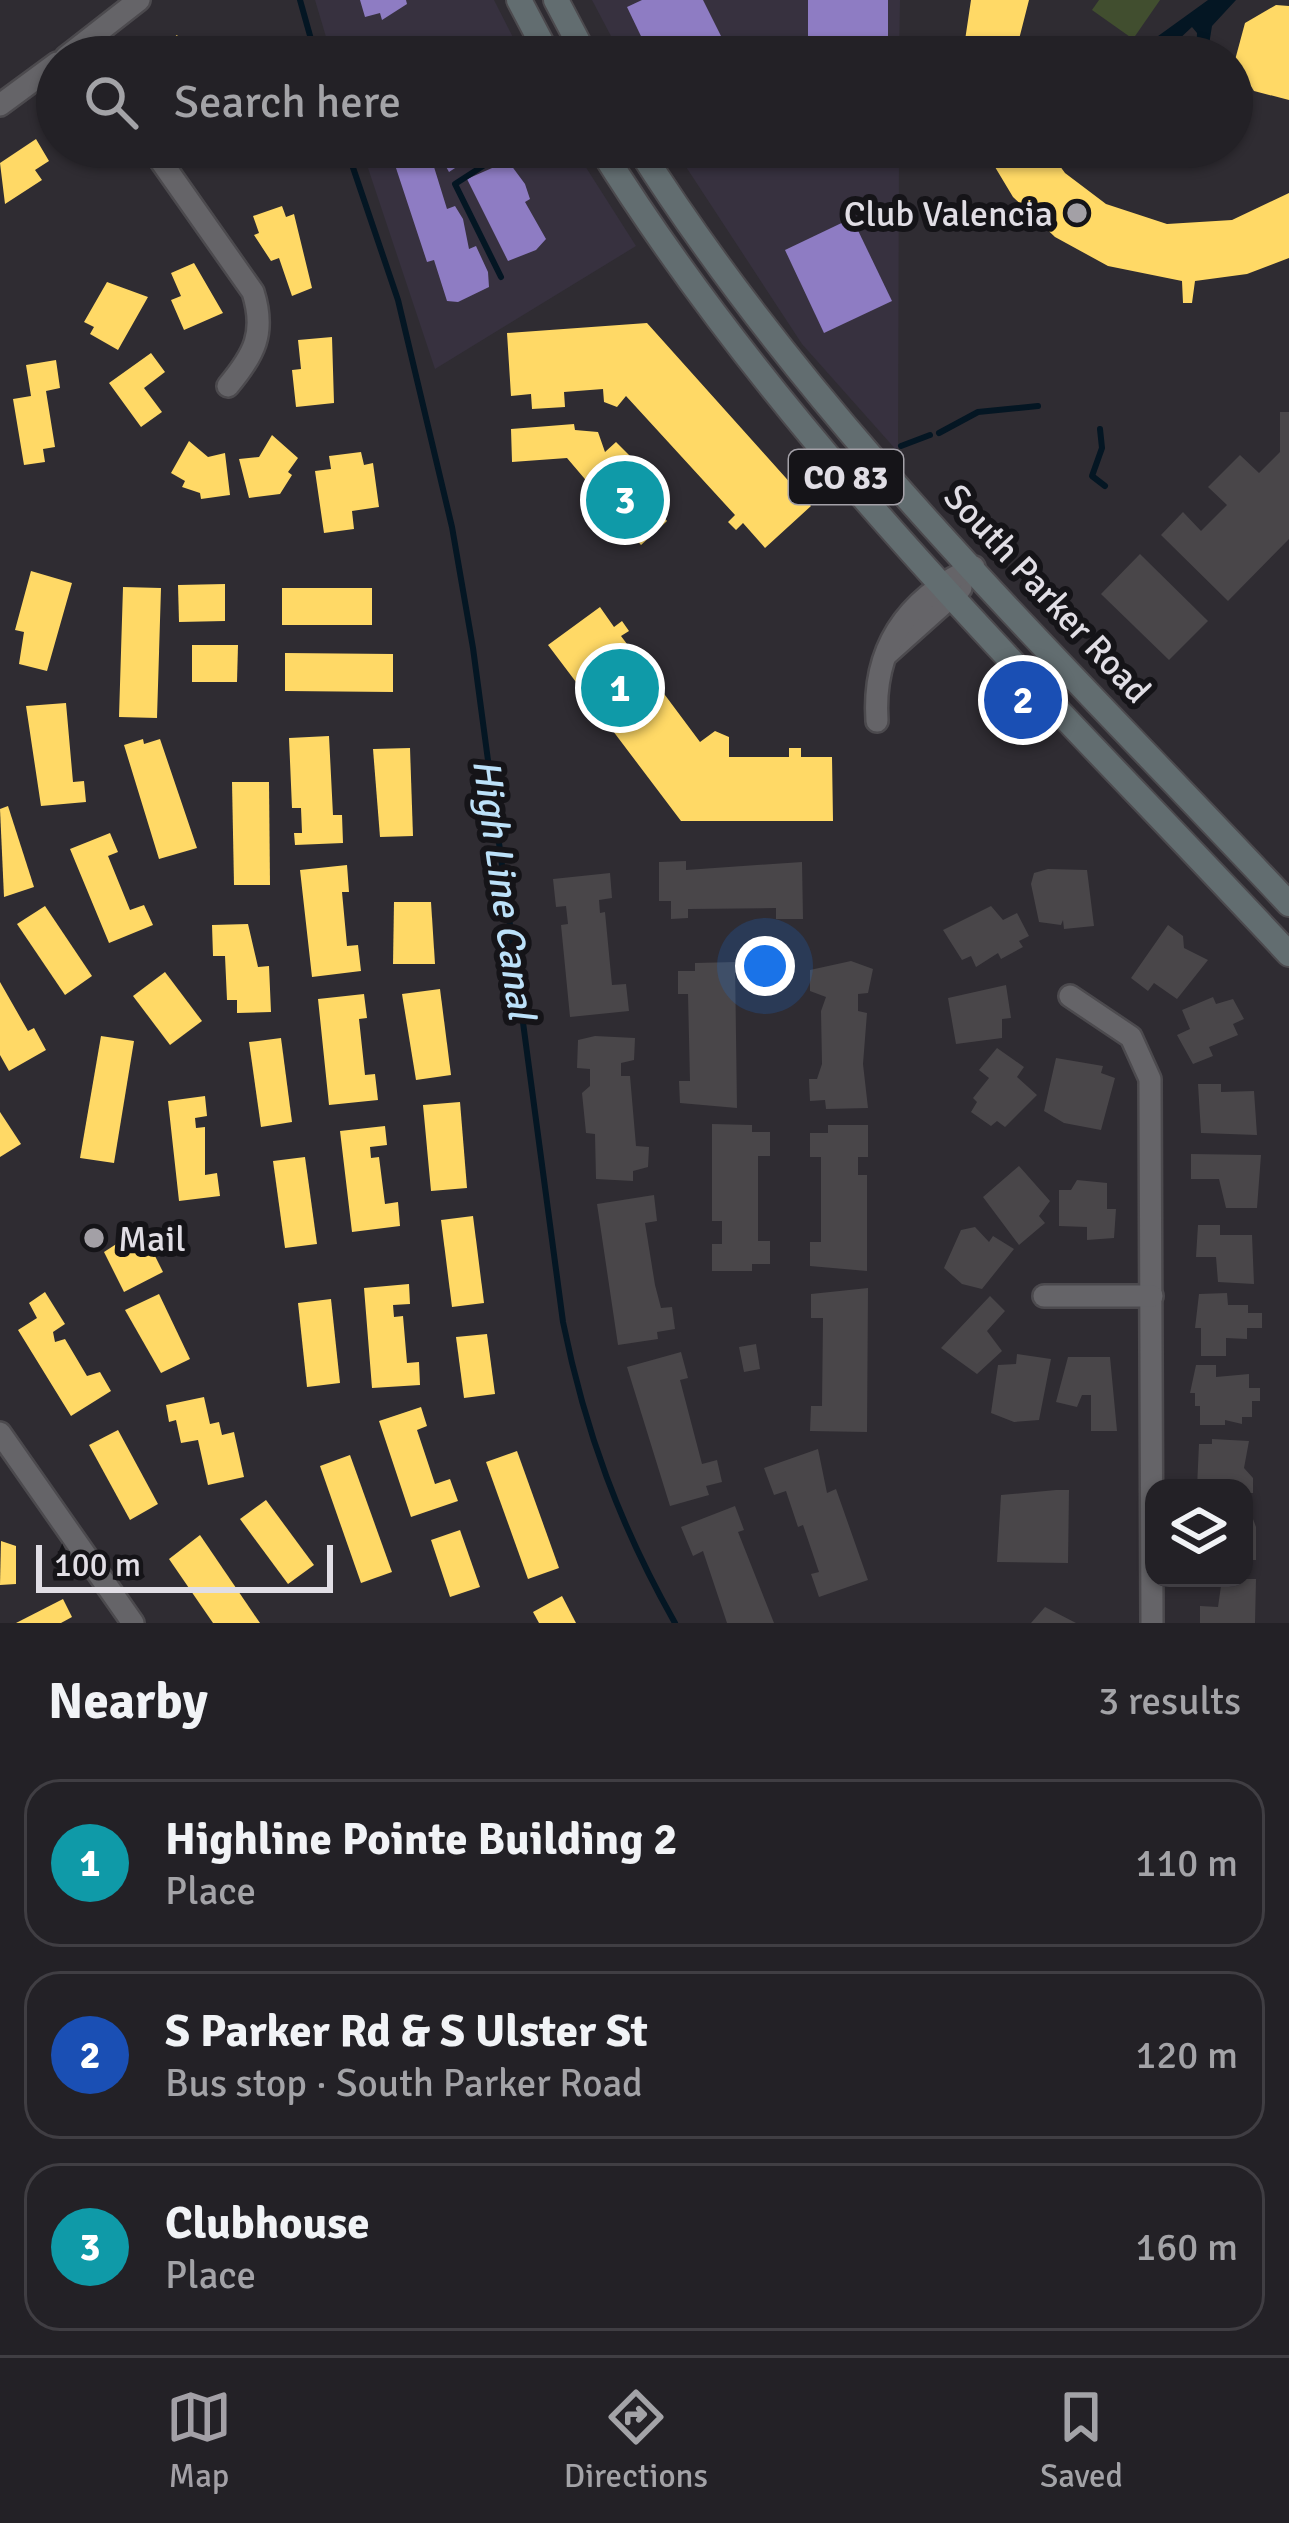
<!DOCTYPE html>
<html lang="en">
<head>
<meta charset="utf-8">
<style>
	:root { --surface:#232126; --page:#2b292e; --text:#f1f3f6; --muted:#a3a3a7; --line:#403e43; --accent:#a3a0a6 }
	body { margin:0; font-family:Signika,sans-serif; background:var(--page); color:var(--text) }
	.controls { position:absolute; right:36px; bottom:36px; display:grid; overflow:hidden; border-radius:24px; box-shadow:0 3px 9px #0004 }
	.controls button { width:108px; height:108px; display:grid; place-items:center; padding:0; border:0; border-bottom:3px solid var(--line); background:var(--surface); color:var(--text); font:60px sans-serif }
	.scale { position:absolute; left:36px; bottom:30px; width:297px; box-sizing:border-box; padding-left:12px; border:6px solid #e1dee5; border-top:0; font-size:33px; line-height:42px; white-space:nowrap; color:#e1dee5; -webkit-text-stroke:9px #151418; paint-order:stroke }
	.you { position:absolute; left:765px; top:966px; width:42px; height:42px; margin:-30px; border:9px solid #fff; border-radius:50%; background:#1a73e8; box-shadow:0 0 0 18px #1a73e833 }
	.badge { display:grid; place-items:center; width:78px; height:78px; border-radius:50%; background:var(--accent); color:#fff; font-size:39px; font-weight:700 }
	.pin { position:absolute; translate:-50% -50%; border:6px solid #fff; box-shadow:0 3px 12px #0006 }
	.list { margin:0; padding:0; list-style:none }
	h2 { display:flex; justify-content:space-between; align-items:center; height:156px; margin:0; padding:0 48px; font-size:51px }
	h2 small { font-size:39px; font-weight:400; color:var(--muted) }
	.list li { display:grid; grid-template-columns:78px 1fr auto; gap:36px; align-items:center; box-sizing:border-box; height:168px; margin:0 24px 24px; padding:0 24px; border:3px solid var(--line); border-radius:36px }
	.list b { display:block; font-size:45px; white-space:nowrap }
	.list p { margin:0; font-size:39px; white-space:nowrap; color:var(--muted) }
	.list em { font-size:39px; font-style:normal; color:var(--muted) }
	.icon { flex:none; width:66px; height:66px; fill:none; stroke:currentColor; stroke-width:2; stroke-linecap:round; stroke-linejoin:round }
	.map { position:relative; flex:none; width:1289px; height:1623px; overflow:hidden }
	.search { position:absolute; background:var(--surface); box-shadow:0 3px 9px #0004; left:36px; right:36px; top:36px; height:132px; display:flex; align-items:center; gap:30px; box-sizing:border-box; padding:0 42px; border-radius:66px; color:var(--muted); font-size:45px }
	.sheet { height:732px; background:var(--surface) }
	nav { display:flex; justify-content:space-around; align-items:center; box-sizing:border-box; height:168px; border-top:3px solid var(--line); background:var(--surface); font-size:33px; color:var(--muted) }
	nav a { display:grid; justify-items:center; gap:6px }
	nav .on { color:var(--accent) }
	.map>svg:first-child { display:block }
</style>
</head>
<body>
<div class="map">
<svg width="1289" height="1623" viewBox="0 0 1289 1623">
	<rect width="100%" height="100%" fill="#2f2c32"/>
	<!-- built -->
	<g fill="#37313f">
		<polygon points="315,0 494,0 523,57 332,57"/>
		<polygon points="592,0 900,0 899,57 622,57"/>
		<polygon points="361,147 573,147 636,246 435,369"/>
		<polygon points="673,147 899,147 898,452 802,344"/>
	</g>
	<!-- green -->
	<polygon fill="#414e2f" points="1099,0 1160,0 1133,39 1092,10"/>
	<!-- water -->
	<polygon fill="#041623" points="1208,0 1236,0 1212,26 1207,57 1196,57 1197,33 1192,27 1161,56 1129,57"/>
	<!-- homes -->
	<g fill="#ffd966">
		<polygon points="971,0 1029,0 1016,51 1021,57 939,57 939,48 964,47"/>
		<polygon points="1276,5 1289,6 1289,100 1254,91 1235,60 1245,23"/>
		<polygon points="177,35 191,57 215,41 226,57 157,57 154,52"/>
		<polygon points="36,139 49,161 35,170 42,180 5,204 0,163"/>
		<polygon points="983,147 1046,147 1065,173 1106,204 1167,224 1232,220 1289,193 1289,258 1247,274 1195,281 1192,303 1183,303 1182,281 1108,266 1055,237 1013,197"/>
		<polygon points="282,206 286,217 294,214 312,288 292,296 279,258 271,261 254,235 259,233 253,216"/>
		<polygon points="194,263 223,313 184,330 171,300 181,296 171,273"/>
		<polygon points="107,282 148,297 118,350 90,334 94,327 84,322"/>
		<polygon points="647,323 811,506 765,548 743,523 736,530 728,522 735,515 626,396 617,407 604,402 603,389 564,392 565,407 532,409 531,394 511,396 507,333"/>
		<polygon points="332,337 334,403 296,407 292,370 301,369 298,340"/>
		<polygon points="151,353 165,372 144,388 162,412 141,427 109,383"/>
		<polygon points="56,360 60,388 46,391 55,447 43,449 45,462 24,465 13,399 31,396 26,365"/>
		<polygon points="574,424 575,430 598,432 605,452 616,442 641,467 629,478 667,521 641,545 567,458 512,462 511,429"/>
		<polygon points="272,435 298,458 288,472 292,475 280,494 249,498 239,459 259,457"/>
		<polygon points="189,441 208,457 225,453 230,495 201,499 200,493 182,487 185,481 171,473"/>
		<polygon points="361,452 364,465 373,463 379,507 352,511 354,529 324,533 315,471 331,469 329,456"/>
		<polygon points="31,571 72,583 47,671 19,664 24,632 15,630"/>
		<polygon points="225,584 225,621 179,622 178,585"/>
		<polygon points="123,587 161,588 157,718 119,717"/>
		<rect x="282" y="588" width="90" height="37"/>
		<polygon points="600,607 614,627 622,621 629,631 621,636 700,742 715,731 729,737 729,757 789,757 789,748 801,748 801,757 832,757 833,821 681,821 548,645"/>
		<polygon points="192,645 238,645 237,682 192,682"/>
		<polygon points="285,653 393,654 393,692 285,691"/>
		<polygon points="66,703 73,782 84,781 86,802 41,806 26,706"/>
		<polygon points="329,736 333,815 342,815 343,843 295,845 294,833 302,833 301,808 292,808 289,738"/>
		<polygon points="143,739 144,744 160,739 197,848 159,859 124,745"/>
		<polygon points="410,748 413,836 380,837 373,749"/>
		<polygon points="232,782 269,782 270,885 234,885"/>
		<polygon points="8,806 34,887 4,897 0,809"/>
		<polygon points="110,833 118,852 108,856 130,910 144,905 153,925 109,943 70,849"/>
		<polygon points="347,865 349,892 342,892 347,946 358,945 361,971 312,977 300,870"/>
		<polygon points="394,902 431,902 435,964 393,964"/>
		<polygon points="45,906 92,976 65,995 17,924"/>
		<polygon points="248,924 258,967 269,966 271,1012 237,1013 237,1000 227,1000 225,956 213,956 212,925"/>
		<polygon points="165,972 202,1021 170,1045 133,996"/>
		<polygon points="0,982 28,1031 34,1028 46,1050 9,1071 0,1055"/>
		<polygon points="440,989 451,1075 416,1080 402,994"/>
		<polygon points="364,994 367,1018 359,1019 365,1075 375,1074 378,1100 329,1105 318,999"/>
		<polygon points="101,1036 134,1041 114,1163 80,1158"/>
		<polygon points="281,1038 292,1122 261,1127 249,1042"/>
		<polygon points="205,1096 207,1116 195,1118 196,1128 205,1127 205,1175 217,1173 220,1196 179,1201 168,1101"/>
		<polygon points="460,1102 467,1188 431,1191 423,1105"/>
		<polygon points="0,1112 21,1144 0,1157"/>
		<polygon points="385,1126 387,1145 370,1147 371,1158 379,1157 385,1204 398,1202 400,1226 352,1232 340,1131"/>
		<polygon points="305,1157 317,1244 285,1248 273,1161"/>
		<polygon points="473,1216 484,1303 452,1307 441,1220"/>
		<polygon points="141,1228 163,1272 124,1292 104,1252"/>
		<polygon points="409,1284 410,1304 393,1305 394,1317 403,1316 407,1363 419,1362 420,1385 372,1388 364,1288"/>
		<polygon points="45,1292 65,1324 53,1332 55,1342 65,1339 87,1376 100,1372 111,1391 71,1416 18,1330 37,1318 29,1303"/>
		<polygon points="159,1294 190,1359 161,1373 125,1310"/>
		<polygon points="331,1299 340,1383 307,1387 298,1303"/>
		<polygon points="487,1334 495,1394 464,1398 456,1337"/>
		<polygon points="204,1397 210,1424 219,1422 222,1435 234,1432 244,1477 208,1485 198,1440 181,1443 176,1420 169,1422 166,1405"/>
		<polygon points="421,1407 427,1426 417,1430 435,1484 450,1479 458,1501 411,1517 379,1421"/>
		<polygon points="118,1430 158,1504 130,1520 89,1445"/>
		<polygon points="517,1451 559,1568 528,1579 486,1462"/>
		<polygon points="350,1455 392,1572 361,1583 320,1466"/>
		<polygon points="266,1500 314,1565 288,1584 240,1519"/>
		<polygon points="460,1530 480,1587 450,1597 431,1540"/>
		<polygon points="200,1535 260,1623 213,1623 169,1559"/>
		<polygon points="1,1541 16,1546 16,1584 0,1585"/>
		<polygon points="562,1596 576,1623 539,1623 533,1612"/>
		<polygon points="63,1599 72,1617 61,1623 16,1623"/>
	</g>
	<!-- offices -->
	<g fill="#8e7cc3">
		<polygon points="360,0 406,0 407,4 382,20 380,13 365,17"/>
		<polygon points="642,0 703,0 723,40 688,57 651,57 627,7"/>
		<rect x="808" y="0" width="80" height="57"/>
		<polygon points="435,147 487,147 449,172"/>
		<polygon points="430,154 447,209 455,206 463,219 469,249 476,246 488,272 489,287 458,302 447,301 434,260 427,262 395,165"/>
		<polygon points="508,161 525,184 530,199 525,202 546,239 536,250 508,261 467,179"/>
		<polygon points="852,218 892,301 824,333 785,250"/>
	</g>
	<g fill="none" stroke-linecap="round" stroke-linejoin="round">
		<!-- stream -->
		<g stroke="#041623" stroke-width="6">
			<polyline points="300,0 316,57"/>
			<path d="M346 147 398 300 452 527 473 648 563 1322C585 1431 620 1526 675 1623"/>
			<polyline points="501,277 455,184 509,149"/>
			<polyline points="1100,429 1102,448 1092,476 1105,486"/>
			<polyline points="939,433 978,412 1038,406"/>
			<polyline points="901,446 930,435"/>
		</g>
	</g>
	<!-- building -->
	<g fill="#494649">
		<polygon points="1280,412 1289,412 1289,539 1228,601 1161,535 1183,512 1201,531 1227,505 1208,487 1240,455 1259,473 1280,452"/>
		<polygon points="1140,554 1208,621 1169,660 1101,594"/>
		<polygon points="686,861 686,870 802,862 803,919 776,919 776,908 688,909 688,918 671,919 671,901 659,901 659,862"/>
		<polygon points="1048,869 1087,870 1094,926 1064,929 1063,920 1061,925 1039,922 1031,884 1034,873"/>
		<polygon points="610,873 612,898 599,900 600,913 605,912 612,985 626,984 629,1011 570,1017 561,925 568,924 566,906 556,907 553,879"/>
		<polygon points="991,906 1003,920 1017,913 1029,936 1019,941 1023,947 1001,959 998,953 976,967 971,956 962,960 943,930"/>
		<polygon points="1168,925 1183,936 1184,948 1208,960 1177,999 1154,983 1148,991 1131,978"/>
		<polygon points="851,961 873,969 868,993 858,994 858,1011 867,1013 863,1064 868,1108 826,1109 825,1100 810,1101 809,1079 817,1079 822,1064 821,1011 826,997 810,991 810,970"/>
		<polygon points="735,962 737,1108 680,1103 679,1081 690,1081 688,994 678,994 678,971 695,971 695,963"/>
		<polygon points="1006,985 1011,1018 1002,1019 1002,1038 956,1044 948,998"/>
		<polygon points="1213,997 1216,1004 1233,999 1244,1019 1233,1024 1238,1035 1209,1047 1213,1056 1193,1064 1177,1035 1190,1029 1182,1010"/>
		<polygon points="595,1036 635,1038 634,1060 621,1063 621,1076 630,1076 636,1146 649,1147 648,1167 633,1171 633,1181 596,1179 595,1134 586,1133 582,1093 590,1086 590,1069 577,1068 578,1040"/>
		<polygon points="997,1048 1024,1067 1017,1077 1037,1095 1005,1127 997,1121 991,1126 971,1112 977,1102 973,1098 989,1078 979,1070"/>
		<polygon points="1056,1058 1103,1066 1101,1073 1115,1078 1101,1130 1064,1123 1044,1111"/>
		<polygon points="1198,1084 1221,1084 1221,1092 1254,1091 1257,1135 1201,1133"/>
		<polygon points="712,1124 752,1125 752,1132 770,1132 770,1156 758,1156 758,1241 770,1241 770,1264 752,1264 752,1271 712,1271 712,1244 722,1244 722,1221 712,1221"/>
		<polygon points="828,1125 868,1125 868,1157 858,1157 858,1175 867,1175 867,1271 810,1266 810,1242 821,1242 821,1157 810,1157 810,1133 828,1133"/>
		<polygon points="1191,1154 1261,1155 1257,1208 1226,1208 1219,1179 1191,1179"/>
		<polygon points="1019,1166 1050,1201 1039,1216 1045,1223 1019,1245 983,1197"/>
		<polygon points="1077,1180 1107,1183 1107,1209 1116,1209 1114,1238 1087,1240 1087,1227 1059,1226 1059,1190 1071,1190"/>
		<polygon points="654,1195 657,1221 645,1223 655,1285 661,1308 672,1307 675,1329 657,1332 658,1339 618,1345 597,1204"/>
		<polygon points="1198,1225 1220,1225 1220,1235 1252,1235 1254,1284 1218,1282 1216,1257 1196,1257"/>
		<polygon points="975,1227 989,1242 993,1236 1014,1249 982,1289 962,1284 944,1268 961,1230"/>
		<polygon points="868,1288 867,1432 810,1431 811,1406 822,1406 823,1318 811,1318 811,1294"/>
		<polygon points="1227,1293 1228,1305 1248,1305 1248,1313 1262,1313 1262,1328 1247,1328 1247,1339 1226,1338 1226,1356 1201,1356 1201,1328 1195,1328 1199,1294"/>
		<polygon points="990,1296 1005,1311 987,1331 1002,1351 977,1374 941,1348"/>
		<polygon points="756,1344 760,1369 744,1372 739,1347"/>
		<polygon points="681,1352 688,1378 680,1380 702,1464 717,1460 722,1482 706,1486 709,1495 670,1506 627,1367"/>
		<polygon points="1017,1354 1051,1359 1039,1420 1014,1422 991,1413 998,1365 1016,1364"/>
		<polygon points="1068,1357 1110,1357 1117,1431 1091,1431 1091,1395 1082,1395 1077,1407 1056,1402"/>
		<polygon points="1196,1365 1216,1365 1216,1377 1249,1374 1249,1388 1260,1388 1260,1401 1252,1401 1252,1417 1242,1417 1242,1424 1225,1420 1225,1425 1200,1425 1200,1406 1195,1406 1195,1393 1190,1393"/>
		<polygon points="1212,1439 1249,1441 1244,1468 1253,1478 1253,1493 1244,1493 1244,1488 1197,1488 1199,1444 1212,1444"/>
		<polygon points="818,1449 827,1493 836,1489 868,1580 819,1597 811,1574 819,1572 803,1525 798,1527 786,1491 774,1495 764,1468"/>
		<polygon points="1056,1490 1069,1490 1068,1563 997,1562 1001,1495"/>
		<polygon points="735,1506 744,1530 738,1532 774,1623 727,1623 703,1551 693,1556 681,1527"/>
		<polygon points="1244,1519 1253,1519 1256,1527 1256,1560 1244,1560"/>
		<polygon points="1222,1579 1256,1579 1255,1623 1200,1623 1200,1606 1218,1607"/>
		<polygon points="1045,1607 1076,1623 1031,1623"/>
	</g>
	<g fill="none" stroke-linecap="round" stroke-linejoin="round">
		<defs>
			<g id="minor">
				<polyline points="66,57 139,0"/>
				<polyline points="0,105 57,63"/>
				<path d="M151 147 253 292C266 333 254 355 228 386"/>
				<polyline points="886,655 961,588"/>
				<path d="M877 721C872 647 908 598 974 567"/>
				<polyline points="1070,996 1131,1037 1150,1079 1152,1623"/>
				<polyline points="1044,1296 1152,1296"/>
				<polyline points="0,1433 133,1623"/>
			</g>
			<g id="major">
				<polyline points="519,0 549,57"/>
				<polyline points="556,0 586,57"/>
				<path d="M600 147C787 448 1049 696 1289 954"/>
				<path d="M638 147C816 429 1063 662 1289 904"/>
			</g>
		</defs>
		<!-- minor casing -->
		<use href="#minor" stroke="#4c4a4e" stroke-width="26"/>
		<!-- major casing -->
		<use href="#major" stroke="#4c4a4e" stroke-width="28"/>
		<!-- minor -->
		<use href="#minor" stroke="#656468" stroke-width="21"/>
		<!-- major -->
		<use href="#major" stroke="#626d70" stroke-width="24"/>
	</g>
	<!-- markers -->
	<g fill="#a3a0a6" stroke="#151418" stroke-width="4.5">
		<circle cx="1077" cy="213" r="12"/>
		<circle cx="94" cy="1238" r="12"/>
	</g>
	<g text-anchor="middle" stroke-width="12" stroke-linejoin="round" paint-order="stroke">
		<!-- shield labels -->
		<rect fill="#151418" stroke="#a4a1a8" stroke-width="3" x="789" y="450" width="114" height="54" rx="9"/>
		<g font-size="33" font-weight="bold" fill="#e1dee5">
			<text x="846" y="489">CO 83</text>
		</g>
		<!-- poi labels -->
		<g font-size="36" fill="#e1dee5" stroke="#151418" text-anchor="end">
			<text x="1053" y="226">Club Valencia</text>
			<text x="118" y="1251" text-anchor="start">Mail</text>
		</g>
		<!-- street labels -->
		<g font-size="36" fill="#e1dee5" stroke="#151418">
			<text transform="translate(1048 593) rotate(47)" y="13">South Parker Road</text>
		</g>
		<!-- water labels -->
		<g font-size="39" font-style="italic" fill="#bce1f9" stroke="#151418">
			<text transform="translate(505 889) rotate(82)" y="14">High Line Canal</text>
		</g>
	</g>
</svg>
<div class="controls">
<button><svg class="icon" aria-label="layers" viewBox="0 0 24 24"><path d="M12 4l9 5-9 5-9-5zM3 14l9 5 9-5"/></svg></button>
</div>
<div class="scale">100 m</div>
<div class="you"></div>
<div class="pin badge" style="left:620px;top:688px;background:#0f9aa8">1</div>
<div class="pin badge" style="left:1023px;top:700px;background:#1a4fb4">2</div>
<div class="pin badge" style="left:625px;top:500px;background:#0f9aa8">3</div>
<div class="search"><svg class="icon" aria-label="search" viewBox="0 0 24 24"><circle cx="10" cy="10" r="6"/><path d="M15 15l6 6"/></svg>Search here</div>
</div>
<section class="sheet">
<h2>Nearby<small>3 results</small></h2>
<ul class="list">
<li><span class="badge" style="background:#0f9aa8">1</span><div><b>Highline Pointe Building 2</b><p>Place</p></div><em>110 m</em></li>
<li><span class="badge" style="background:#1a4fb4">2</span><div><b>S Parker Rd &amp; S Ulster St</b><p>Bus stop · South Parker Road</p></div><em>120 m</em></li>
<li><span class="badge" style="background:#0f9aa8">3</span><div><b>Clubhouse</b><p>Place</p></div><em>160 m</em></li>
</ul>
</section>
<nav>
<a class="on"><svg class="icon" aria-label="map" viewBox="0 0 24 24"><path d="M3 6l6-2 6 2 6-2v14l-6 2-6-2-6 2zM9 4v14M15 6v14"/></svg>Map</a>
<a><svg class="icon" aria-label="directions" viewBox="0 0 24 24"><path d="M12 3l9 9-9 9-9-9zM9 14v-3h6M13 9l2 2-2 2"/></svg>Directions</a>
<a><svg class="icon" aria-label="saved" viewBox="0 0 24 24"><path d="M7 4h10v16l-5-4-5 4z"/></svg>Saved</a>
</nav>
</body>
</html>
